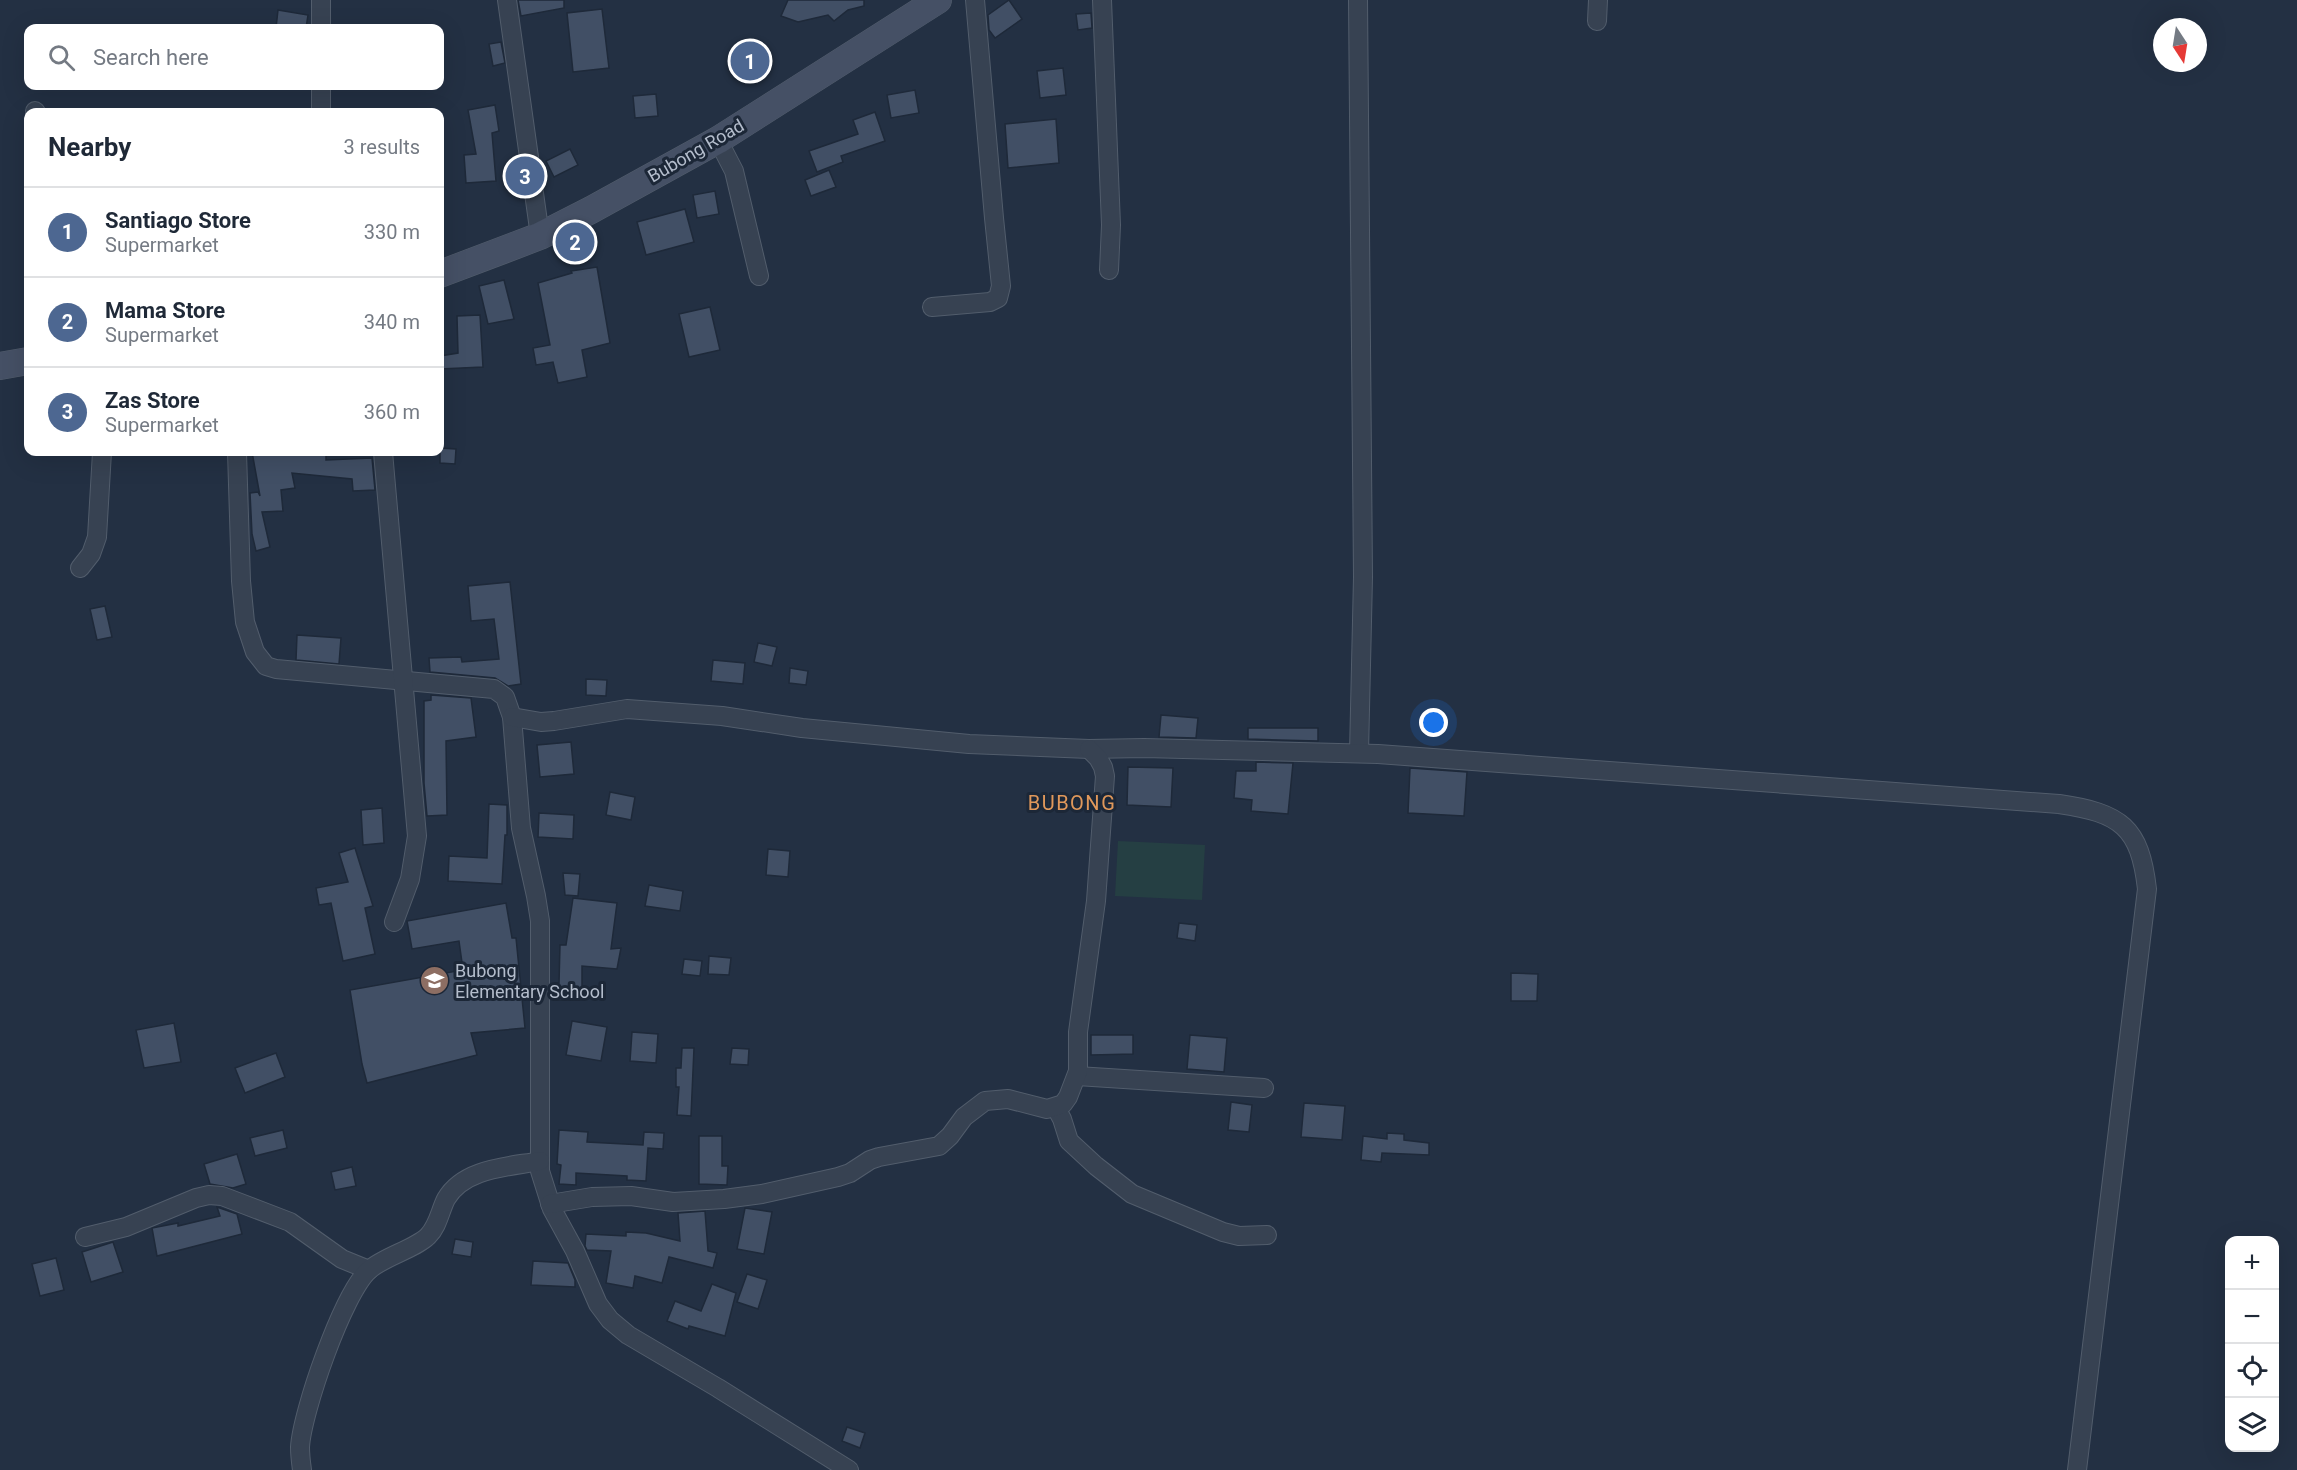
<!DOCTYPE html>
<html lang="en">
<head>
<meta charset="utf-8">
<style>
	:root { --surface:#fff; --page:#f2f2f3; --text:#1f2937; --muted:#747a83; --line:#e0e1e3; --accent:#4d6791 }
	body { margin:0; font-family:Roboto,sans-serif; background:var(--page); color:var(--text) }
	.controls { position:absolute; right:18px; bottom:18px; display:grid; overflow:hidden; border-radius:12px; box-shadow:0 6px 24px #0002 }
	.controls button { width:54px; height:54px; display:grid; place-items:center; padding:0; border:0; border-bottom:2px solid var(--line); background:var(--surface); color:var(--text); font:30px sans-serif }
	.compass { position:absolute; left:2153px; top:18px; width:54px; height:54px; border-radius:50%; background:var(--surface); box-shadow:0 6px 24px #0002; rotate:168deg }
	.you { position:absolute; left:1434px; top:723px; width:21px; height:21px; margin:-15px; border:4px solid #fff; border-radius:50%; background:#1a73e8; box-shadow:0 0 0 9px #1a73e833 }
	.badge { display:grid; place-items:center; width:39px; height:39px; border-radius:50%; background:var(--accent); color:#fff; font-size:20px; font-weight:700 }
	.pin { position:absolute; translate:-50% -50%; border:3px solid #fff; box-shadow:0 2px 6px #0006 }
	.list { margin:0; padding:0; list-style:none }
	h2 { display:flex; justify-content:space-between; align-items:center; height:78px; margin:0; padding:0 24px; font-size:26px }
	h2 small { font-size:20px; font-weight:400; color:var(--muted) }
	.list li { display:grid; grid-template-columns:39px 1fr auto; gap:18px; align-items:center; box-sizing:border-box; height:90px; padding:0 24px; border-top:2px solid var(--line) }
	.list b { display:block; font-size:22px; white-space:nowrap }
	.list p { margin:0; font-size:20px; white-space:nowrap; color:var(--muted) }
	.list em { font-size:20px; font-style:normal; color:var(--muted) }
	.icon { flex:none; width:33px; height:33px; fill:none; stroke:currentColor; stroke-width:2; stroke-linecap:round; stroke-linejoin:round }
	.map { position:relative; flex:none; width:2297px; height:1470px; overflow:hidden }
	.search { position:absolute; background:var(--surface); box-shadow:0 6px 24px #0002; left:24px; top:24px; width:420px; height:66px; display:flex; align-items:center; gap:15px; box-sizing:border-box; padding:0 21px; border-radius:12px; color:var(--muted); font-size:22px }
	.panel { position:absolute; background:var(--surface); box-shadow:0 6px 24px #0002; left:24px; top:108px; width:420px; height:348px; border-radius:12px }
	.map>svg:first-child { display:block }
</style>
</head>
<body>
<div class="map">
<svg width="2297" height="1470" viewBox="0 0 2297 1470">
	<rect width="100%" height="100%" fill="#233043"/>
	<!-- green -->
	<polygon fill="#253f43" points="1118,841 1205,845 1202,900 1115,896"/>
	<!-- building -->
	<g fill="#414f65" stroke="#1e2939" stroke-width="1.5">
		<polygon points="518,0 564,0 564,8 521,16"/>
		<polygon points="788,0 864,0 864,6 848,10 834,21 828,15 798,22 781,16"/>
		<polygon points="1009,0 1022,19 995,38 989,30 988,15"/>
		<polygon points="602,9 609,68 573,72 567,13"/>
		<polygon points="278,10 308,15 306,28 276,28"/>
		<polygon points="1091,13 1092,28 1078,30 1076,14"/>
		<polygon points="501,42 505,63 493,66 489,44"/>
		<polygon points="1063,68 1066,95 1040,98 1037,71"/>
		<polygon points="915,90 919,113 891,118 887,95"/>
		<polygon points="656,94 658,116 635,118 633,96"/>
		<polygon points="495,105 499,131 492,133 496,181 466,183 464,155 476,154 468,110"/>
		<polygon points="875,112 885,141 841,156 843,162 817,172 809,151 858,134 853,120"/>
		<polygon points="1056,119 1059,163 1008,168 1005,124"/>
		<polygon points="570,149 578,165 554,177 546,161"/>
		<polygon points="829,170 836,187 811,196 805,180"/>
		<polygon points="715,191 719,214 697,218 693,195"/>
		<polygon points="685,209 694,242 646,255 637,222"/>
		<polygon points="597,267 610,343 582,350 587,377 558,383 553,362 536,365 533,348 550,345 538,283 572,273 571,271"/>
		<polygon points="504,280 514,319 488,324 479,286"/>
		<polygon points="710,307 720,350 689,357 679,314"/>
		<polygon points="480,315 483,367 440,369 440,356 458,353 457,316"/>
		<polygon points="440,448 456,449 455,464 440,463"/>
		<polygon points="252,452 326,452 326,460 372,458 375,490 353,491 352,479 292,473 295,488 281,490 283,511 262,512 270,547 256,551 252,534 250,493 258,492 260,496"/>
		<polygon points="510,582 521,684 508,686 495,678 430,672 429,658 461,657 462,662 499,659 494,619 471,621 468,586"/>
		<polygon points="105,606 112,637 97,640 90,609"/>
		<polygon points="297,635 341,638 339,664 296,660"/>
		<polygon points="758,643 777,647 772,666 754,662"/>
		<polygon points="713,660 745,663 743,684 711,681"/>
		<polygon points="790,668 808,671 806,685 789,683"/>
		<polygon points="586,679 607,680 606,696 586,695"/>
		<polygon points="431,695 471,698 476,737 446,741 447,815 427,816 424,783 424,701 431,700"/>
		<polygon points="1161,715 1198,718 1196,738 1159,737"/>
		<polygon points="1248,728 1318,728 1318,741 1248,739"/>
		<polygon points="571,742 574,774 540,777 537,745"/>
		<polygon points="1256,762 1293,763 1288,814 1251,811 1252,800 1234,798 1236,771 1256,771"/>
		<polygon points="1128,767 1173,768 1171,807 1127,805"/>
		<polygon points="1410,768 1467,772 1464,816 1408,813"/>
		<polygon points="610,792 635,797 631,820 606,815"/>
		<polygon points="489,804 507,805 507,835 505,835 502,884 448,881 449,856 487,858"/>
		<polygon points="382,808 384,843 363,845 361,810"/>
		<polygon points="539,813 574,815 573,839 538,837"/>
		<polygon points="355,848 373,906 365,908 375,954 343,961 331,903 319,905 316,888 348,882 339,853"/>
		<polygon points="768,849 790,851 788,877 766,875"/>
		<polygon points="563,873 580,874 578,896 565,895"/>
		<polygon points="649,885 683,891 680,911 645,906"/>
		<polygon points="573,898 617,903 611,949 621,948 617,969 582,966 582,1000 555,1000 555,983 559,983 560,945 566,945"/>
		<polygon points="506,903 512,938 516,938 525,1028 471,1033 477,1055 367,1083 362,1064 350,990 463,970 459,941 412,949 407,921"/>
		<polygon points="1179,923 1197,925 1195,941 1177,938"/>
		<polygon points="709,956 731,958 729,975 708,974"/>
		<polygon points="684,959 702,961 700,976 682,974"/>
		<polygon points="1511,973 1538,974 1537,1001 1511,1001"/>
		<polygon points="572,1021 607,1027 601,1061 566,1055"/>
		<polygon points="174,1023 181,1062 144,1068 136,1030"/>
		<polygon points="632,1032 658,1034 656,1063 630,1061"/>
		<polygon points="1091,1035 1133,1035 1133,1054 1091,1055"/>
		<polygon points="1190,1035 1227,1038 1224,1072 1187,1069"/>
		<polygon points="682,1048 694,1048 691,1116 677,1115 679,1087 676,1087 676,1068 681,1068"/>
		<polygon points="732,1048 749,1049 748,1065 730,1064"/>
		<polygon points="276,1053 285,1077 245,1093 235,1068"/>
		<polygon points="1231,1102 1252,1105 1249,1132 1228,1130"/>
		<polygon points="1304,1103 1345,1106 1342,1140 1301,1137"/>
		<polygon points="283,1130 287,1148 255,1156 250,1138"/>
		<polygon points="559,1130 588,1132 587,1142 643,1145 644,1132 664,1133 663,1149 648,1148 646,1181 627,1180 627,1176 576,1173 576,1185 559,1184 561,1165 557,1164"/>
		<polygon points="1387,1133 1404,1134 1404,1140 1429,1143 1429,1155 1382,1153 1381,1162 1361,1160 1363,1136 1387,1139"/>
		<polygon points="699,1136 722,1136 722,1166 728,1166 727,1185 699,1184"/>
		<polygon points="237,1154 246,1184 233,1188 210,1184 204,1164"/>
		<polygon points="352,1167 356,1186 335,1190 331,1172"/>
		<polygon points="217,1207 237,1214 242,1234 157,1256 152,1228 178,1223 178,1226 220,1216"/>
		<polygon points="745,1208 772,1212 764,1254 737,1249"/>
		<polygon points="705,1211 708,1251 717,1253 713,1268 669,1257 662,1283 635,1276 633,1288 606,1283 611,1251 587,1250 585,1246 586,1234 626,1236 626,1232 646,1233 680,1241 678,1213"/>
		<polygon points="455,1239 473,1242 471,1257 452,1254"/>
		<polygon points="113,1242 123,1272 91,1282 82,1252"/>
		<polygon points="56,1258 64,1290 40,1296 32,1264"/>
		<polygon points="533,1261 568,1263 575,1280 575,1287 531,1285"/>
		<polygon points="747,1274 767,1280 758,1309 737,1302"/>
		<polygon points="712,1284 736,1293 725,1336 689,1326 688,1329 667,1321 675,1301 701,1311"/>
		<polygon points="847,1427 865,1433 860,1448 842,1441"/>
	</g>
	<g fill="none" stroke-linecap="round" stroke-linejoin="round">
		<defs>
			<g id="minor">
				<polyline points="507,0 540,236"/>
				<polyline points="1102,0 1111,225 1109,270"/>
				<polyline points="1358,0 1363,577 1359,753"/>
				<polyline points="1597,21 1598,0"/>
				<polyline points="321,28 321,0"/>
				<polyline points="35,111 36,112"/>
				<polyline points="321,112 321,86"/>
				<polyline points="718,140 734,171 759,276"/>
				<polyline points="932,307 990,302 998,298 1001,286 994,218 975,0"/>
				<polyline points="237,452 241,581 245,622 255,652 266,666 276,669 494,689 505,697 512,717 521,828 536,896 540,921 540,1171 552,1209 575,1251 598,1304 610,1320 628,1335 718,1388 849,1470"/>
				<polyline points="383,452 417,836 410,879 394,922"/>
				<polyline points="80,568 91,554 97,537 102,452"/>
				<path d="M512 717 541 722 554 721 627 709 722 716 802 728 969 744 1089 749 1144 748 1378 754 2059 804C2121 813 2140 827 2147 889L2077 1470"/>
				<polyline points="1077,1076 1264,1088"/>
				<polyline points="1056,1108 1062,1119 1069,1141 1096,1166 1132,1194 1223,1232 1239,1236 1267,1235"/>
				<polyline points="550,1204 592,1197 631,1196 673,1202 724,1199 762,1194 838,1177 850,1173 870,1160 879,1157 939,1146 950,1136 964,1117 985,1101 1008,1099 1047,1109 1063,1104 1068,1097 1078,1071 1078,1032 1096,901 1105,776 1103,767 1098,758 1089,749"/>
				<polyline points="85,1237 126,1227 196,1198 209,1195 222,1196 290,1222 342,1259 369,1270"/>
				<path d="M302 1470C301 1463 300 1455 300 1447 302 1412 343 1293 369 1270 385 1256 415 1249 428 1236 438 1226 440 1211 446 1199 464 1168 508 1167 540 1161"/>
			</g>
			<g id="secondary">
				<polyline points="440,274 540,236 591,210 718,140 938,0"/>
				<polyline points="0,366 28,361"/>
			</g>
		</defs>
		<!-- minor casing -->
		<use href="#minor" stroke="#525d6c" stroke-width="20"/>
		<!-- secondary casing -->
		<use href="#secondary" stroke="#525d6c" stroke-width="28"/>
		<!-- minor -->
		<use href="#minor" stroke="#374252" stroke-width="18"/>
		<!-- secondary -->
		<use href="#secondary" stroke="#455065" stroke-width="27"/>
	</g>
	<!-- icons -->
	<defs>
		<symbol id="school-disc" viewBox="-11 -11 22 22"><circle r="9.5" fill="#8d6e63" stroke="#1c2737"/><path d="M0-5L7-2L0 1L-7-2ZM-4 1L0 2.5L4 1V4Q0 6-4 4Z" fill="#fff"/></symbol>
	</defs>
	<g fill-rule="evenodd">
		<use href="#school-disc" x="418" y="964" width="33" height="33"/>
	</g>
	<g text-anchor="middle" stroke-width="6" stroke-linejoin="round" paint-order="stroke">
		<!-- street labels -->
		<g font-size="18" fill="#b4bdcc" stroke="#1c2737">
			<text transform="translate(696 151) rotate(-30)" y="6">Bubong Road</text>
		</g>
		<!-- poi labels -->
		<g font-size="18" fill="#b4bdcc" stroke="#1c2737" text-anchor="start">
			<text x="455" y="977">Bubong<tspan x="455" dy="21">Elementary School</tspan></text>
		</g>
		<!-- neighbourhood labels -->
		<g font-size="20" letter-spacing="1.5" fill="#e0985b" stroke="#1c2737">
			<text x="1072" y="810">BUBONG</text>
		</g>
	</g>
</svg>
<div class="controls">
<button>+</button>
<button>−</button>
<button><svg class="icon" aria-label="locate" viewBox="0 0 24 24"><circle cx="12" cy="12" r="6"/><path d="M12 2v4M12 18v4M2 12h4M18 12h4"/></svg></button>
<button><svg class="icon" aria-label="layers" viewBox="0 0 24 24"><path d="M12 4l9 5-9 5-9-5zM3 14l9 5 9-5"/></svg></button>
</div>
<svg class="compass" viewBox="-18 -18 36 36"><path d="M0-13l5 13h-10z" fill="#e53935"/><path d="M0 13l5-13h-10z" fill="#747a83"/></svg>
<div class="you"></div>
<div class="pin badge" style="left:750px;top:61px">1</div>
<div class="pin badge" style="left:575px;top:242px">2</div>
<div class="pin badge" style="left:525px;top:176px">3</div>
<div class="search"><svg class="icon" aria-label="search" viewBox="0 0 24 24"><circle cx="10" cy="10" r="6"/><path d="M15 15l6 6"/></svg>Search here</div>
<section class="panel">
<h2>Nearby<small>3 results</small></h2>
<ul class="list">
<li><span class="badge">1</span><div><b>Santiago Store</b><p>Supermarket</p></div><em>330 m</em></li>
<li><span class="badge">2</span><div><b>Mama Store</b><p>Supermarket</p></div><em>340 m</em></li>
<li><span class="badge">3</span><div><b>Zas Store</b><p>Supermarket</p></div><em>360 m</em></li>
</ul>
</section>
</div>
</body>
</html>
